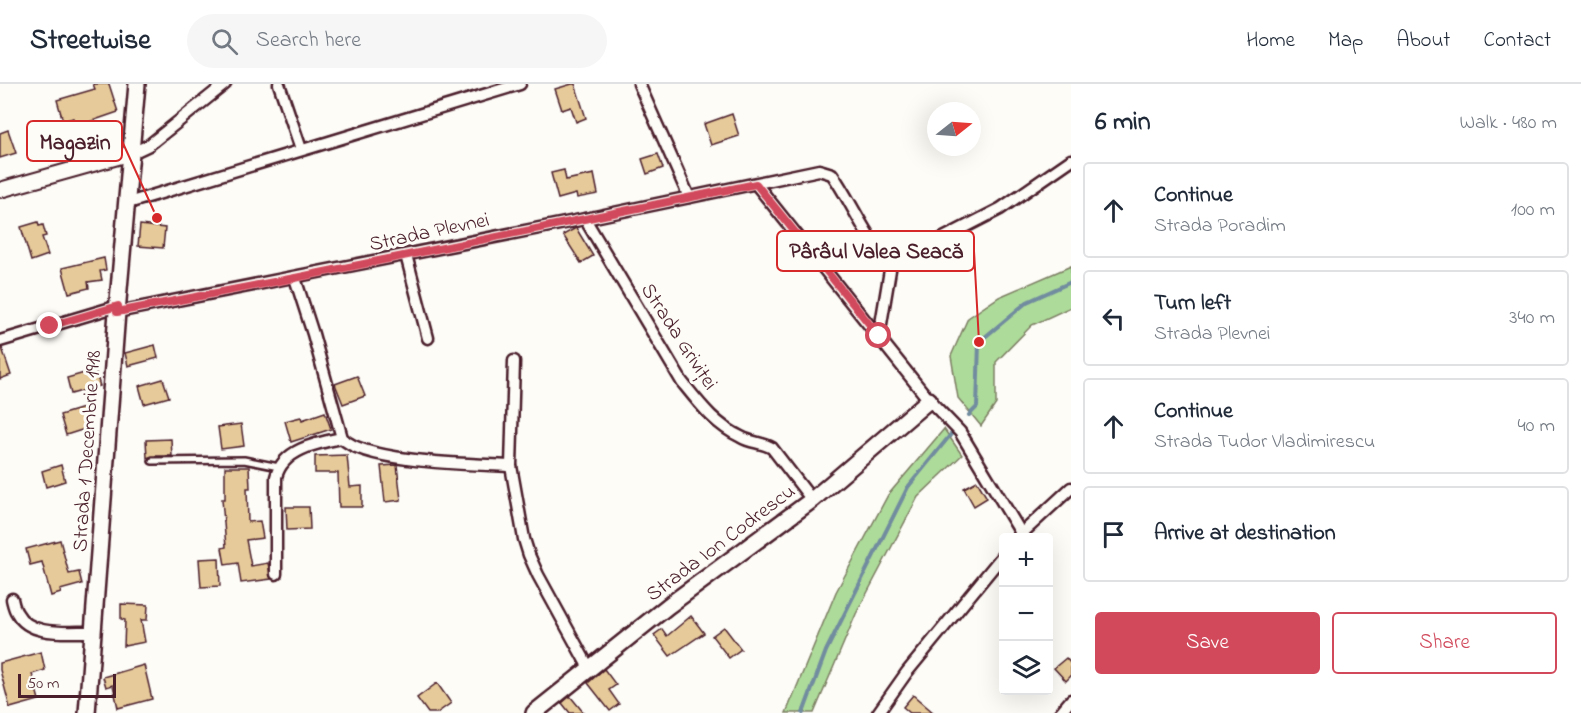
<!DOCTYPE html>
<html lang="en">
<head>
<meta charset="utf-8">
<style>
	:root { --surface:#fff; --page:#f6f6f7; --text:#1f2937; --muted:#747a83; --line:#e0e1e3; --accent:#d1495b }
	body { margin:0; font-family:"Indie Flower",sans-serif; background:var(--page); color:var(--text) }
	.controls { position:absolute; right:18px; bottom:18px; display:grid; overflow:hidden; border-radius:6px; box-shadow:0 6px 24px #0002 }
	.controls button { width:54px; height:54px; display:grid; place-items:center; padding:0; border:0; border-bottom:2px solid var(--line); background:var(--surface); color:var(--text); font:30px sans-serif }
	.compass { position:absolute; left:927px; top:18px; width:54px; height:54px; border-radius:50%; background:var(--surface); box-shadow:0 6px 24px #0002; rotate:73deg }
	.scale { position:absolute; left:18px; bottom:15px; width:98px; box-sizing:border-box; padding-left:6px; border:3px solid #4a1f2b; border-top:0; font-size:16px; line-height:21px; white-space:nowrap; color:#4a1f2b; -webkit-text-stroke:4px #fdfcf7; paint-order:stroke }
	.stop { position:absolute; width:18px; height:18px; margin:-14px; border:4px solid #d1495b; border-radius:50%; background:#fff }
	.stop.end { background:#d1495b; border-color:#fff; box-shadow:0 2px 6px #0008 }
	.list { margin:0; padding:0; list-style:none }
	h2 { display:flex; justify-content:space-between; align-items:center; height:78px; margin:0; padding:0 24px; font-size:26px }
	h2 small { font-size:20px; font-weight:400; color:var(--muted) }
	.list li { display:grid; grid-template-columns:39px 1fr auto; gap:18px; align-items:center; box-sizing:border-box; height:96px; margin:0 12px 12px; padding:0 12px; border:2px solid var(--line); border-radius:6px }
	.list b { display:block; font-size:22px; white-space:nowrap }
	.list p { margin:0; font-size:20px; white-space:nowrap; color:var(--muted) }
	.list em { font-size:20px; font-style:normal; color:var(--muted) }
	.actions { display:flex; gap:12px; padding:18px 24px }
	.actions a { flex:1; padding:14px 0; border:2px solid var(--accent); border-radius:6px; text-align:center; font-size:21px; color:var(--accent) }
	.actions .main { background:var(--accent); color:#fff }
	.icon { flex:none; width:33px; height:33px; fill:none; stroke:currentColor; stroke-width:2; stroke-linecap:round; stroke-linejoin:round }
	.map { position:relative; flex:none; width:1071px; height:629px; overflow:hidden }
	header { display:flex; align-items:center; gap:36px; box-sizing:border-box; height:84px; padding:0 30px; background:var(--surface); border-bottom:2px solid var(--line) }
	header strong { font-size:28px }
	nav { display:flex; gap:33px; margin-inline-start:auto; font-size:21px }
	.search { width:420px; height:54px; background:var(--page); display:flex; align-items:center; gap:15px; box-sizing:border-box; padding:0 21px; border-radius:33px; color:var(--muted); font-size:22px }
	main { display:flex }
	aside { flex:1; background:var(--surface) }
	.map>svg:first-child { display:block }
</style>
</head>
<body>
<header>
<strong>Streetwise</strong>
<div class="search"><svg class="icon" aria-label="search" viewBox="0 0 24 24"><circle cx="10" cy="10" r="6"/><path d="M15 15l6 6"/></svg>Search here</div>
<nav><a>Home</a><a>Map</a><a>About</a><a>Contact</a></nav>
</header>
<main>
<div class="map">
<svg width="1071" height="629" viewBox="0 0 1071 629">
	<rect width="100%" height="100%" fill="#fdfcf7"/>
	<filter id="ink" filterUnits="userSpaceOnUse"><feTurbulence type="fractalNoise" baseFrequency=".0167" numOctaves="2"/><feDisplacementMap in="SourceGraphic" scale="12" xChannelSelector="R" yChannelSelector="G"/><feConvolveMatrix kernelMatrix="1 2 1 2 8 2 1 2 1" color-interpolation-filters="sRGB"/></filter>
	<g filter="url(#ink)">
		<!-- green -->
		<g fill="#addb9a" stroke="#7c7d62" stroke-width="1.5">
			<polygon points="1071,182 1071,223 1032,241 996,278 996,320 981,342 958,314 951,272 968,234 999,213"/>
			<polygon points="944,345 962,371 918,413 856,530 814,629 786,629 836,508 888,411"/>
		</g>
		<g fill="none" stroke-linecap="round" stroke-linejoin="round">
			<!-- stream -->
			<g stroke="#718c9f" stroke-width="4">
				<polyline points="969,331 977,323 979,258 1027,218 1071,198"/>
				<polyline points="803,629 826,567 908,403 952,349"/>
			</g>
		</g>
		<!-- building -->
		<g fill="#e6ca9a" stroke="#4a1f2b" stroke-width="1.5">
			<polygon points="93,0 109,0 118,28 86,39 93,64 82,67 73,34 63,37 57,16 95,5"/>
			<polygon points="572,0 575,0 586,34 576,38 571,23 562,26 555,5"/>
			<polygon points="732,30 739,52 711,61 704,40"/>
			<polygon points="8,46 16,69 0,74 0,49"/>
			<polygon points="658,70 663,84 647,90 642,75"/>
			<polygon points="564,86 566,96 594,90 598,110 577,114 576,110 558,115 551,89"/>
			<polygon points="38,138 39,142 43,141 46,152 42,153 48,171 31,177 21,143"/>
			<polygon points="140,141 165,144 163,164 138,162"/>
			<polygon points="576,144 593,172 581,179 563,151"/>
			<polygon points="104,174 106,186 100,187 102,196 88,198 89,204 69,209 62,184"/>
			<polygon points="155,261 158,274 128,282 125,269"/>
			<polygon points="0,264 2,264 11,291 0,295"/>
			<polygon points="95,286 100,302 71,310 67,294"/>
			<polygon points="357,292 365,312 343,320 335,300"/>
			<polygon points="163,295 169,313 144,320 139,302"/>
			<polygon points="83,324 88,344 66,351 60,331"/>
			<polygon points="325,328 331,345 291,358 285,337 301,333 302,336"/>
			<polygon points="241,340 244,362 221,365 218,343"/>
			<polygon points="171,355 172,372 152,372 147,374 146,356"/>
			<polygon points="347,371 350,403 362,402 362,423 339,423 338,389 315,389 315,372"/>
			<polygon points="61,381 65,397 46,403 42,387"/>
			<polygon points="397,381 401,416 385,418 381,382"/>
			<polygon points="225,383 249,383 250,404 247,404 248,438 260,437 263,454 246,456 251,482 268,479 271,495 241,499 238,479 225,481 222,464 226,463 222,415 225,415"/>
			<polygon points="977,397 987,414 974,422 964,404"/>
			<polygon points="286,423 309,423 310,445 287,446"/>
			<polygon points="60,456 69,490 79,488 82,500 60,506 61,509 51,512 42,478 30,481 26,465"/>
			<polygon points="219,474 220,502 201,503 199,475"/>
			<polygon points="121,520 148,521 147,536 141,536 145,558 124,562 125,536 121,535"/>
			<polygon points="691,532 704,549 670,572 654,551 662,545 667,552"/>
			<polygon points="724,543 741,565 729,574 712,552"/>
			<polygon points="41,568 45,586 32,590 39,616 10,624 0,586 0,579"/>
			<polygon points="1066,574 1071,580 1071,592 1066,597 1054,584"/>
			<polygon points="144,581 152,615 118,624 113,601 106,603 103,593"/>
			<polygon points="604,585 616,601 609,606 619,620 610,627 588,599"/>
			<polygon points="437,599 451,619 437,629 428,629 417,614"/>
			<polygon points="913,611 934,629 910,629 903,623"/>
			<polygon points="570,612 584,629 570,629 562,619"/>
		</g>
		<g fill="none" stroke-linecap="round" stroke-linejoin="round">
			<defs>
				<polyline id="service" points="152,377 244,376 279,383"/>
				<g id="minor">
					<polyline points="279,0 301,65"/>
					<polyline points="639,0 689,113"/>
					<polyline points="132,69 149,61 225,0"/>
					<polyline points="756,100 929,316 960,348 1021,449"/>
					<polyline points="128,119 520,0"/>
					<path d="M585 135 682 298C699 319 715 341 741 353 751 359 762 358 772 364L812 416"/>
					<polyline points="406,171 428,254"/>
					<path d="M295 194 313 250 342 354C366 379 473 380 511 382"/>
					<path d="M117 228 585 135 819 86 832 90C853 120 865 154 891 180"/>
					<polyline points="879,252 891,180 902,173 926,163 1000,125 1071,76"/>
					<polyline points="0,257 118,222"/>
					<polyline points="514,277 511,382 524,455 529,471 538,491 589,584"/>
					<polyline points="1018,453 1071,404"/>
					<path d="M276 490V393C283 365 317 359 342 354"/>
					<path d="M12 515C13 519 14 525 17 529 30 554 71 547 94 548"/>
					<polyline points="878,629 907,588 1004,470"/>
					<polyline points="1060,629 1071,616"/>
				</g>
				<polyline id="tertiary" points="0,106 132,69"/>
				<g id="secondary">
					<polyline points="87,629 117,228 137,0"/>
					<polyline points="534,629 668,522 812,416 929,316"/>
				</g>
			</defs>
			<!-- service casing -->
			<use href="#service" stroke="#4a1f2b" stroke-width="10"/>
			<!-- minor casing -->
			<use href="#minor" stroke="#4a1f2b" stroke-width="15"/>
			<!-- tertiary casing -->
			<use href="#tertiary" stroke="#4a1f2b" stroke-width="18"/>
			<!-- secondary casing -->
			<use href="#secondary" stroke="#4a1f2b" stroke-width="20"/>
			<!-- service -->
			<use href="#service" stroke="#fdfcf7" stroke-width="5"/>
			<!-- minor -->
			<use href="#minor" stroke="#fdfcf7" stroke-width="10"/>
			<!-- tertiary -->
			<use href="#tertiary" stroke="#fdfcf7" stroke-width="14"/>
			<!-- secondary -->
			<use href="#secondary" stroke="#fdfcf7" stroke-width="15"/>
		</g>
	</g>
	<g fill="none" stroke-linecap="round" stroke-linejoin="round" filter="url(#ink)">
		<!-- route -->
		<polyline stroke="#d1495b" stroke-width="8" points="50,242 118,222 117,228 295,194 756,100 879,252"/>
	</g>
	<g text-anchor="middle" stroke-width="6" stroke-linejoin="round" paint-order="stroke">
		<!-- street labels -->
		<g font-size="21" fill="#4a1f2b" stroke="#fdfcf7">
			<text transform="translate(429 147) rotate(-12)" y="7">Strada Plevnei</text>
			<text transform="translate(680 252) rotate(57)" y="7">Strada Griviței</text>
			<text transform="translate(86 367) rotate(-86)" y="7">Strada 1 Decembrie 1918</text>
			<text transform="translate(720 458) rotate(-37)" y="7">Strada Ion Codrescu</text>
		</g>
	</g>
	<!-- callouts -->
	<path fill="none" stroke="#d62828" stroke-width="2" d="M157 134L122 57M979 258L974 167"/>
	<g fill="#d62828" stroke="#fdfcf7" stroke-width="2">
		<circle cx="157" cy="134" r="6"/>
		<circle cx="979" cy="258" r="6"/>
	</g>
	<g fill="#fdfcf7" stroke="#d62828" stroke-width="2">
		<rect x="27" y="37" width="95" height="40" rx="6"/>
		<rect x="777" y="147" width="197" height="40" rx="6"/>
	</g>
	<g font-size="22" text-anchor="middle" font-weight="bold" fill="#4a1f2b">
		<text x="75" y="65">Magazin</text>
		<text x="876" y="174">Pârâul Valea Seacă</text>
	</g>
</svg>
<div class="controls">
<button>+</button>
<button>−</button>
<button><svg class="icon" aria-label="layers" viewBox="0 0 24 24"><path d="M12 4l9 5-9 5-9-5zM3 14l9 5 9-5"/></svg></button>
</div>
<svg class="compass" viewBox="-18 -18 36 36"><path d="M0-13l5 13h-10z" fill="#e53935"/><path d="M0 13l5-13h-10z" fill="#747a83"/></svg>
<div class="scale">50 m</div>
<div class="stop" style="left:879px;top:252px"></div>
<div class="stop end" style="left:50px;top:242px"></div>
</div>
<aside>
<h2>6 min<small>Walk · 480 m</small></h2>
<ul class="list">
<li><svg class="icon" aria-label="ahead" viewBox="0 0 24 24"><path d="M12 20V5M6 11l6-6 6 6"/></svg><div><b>Continue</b><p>Strada Poradim</p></div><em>100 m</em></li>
<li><svg class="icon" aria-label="left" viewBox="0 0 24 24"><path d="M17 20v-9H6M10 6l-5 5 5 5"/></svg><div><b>Turn left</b><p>Strada Plevnei</p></div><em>340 m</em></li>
<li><svg class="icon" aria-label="ahead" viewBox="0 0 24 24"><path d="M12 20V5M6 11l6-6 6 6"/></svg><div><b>Continue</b><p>Strada Tudor Vladimirescu</p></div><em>40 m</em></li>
<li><svg class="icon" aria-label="arrive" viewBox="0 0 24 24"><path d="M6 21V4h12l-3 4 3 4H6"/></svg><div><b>Arrive at destination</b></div></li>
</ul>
<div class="actions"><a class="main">Save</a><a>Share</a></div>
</aside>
</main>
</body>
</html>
